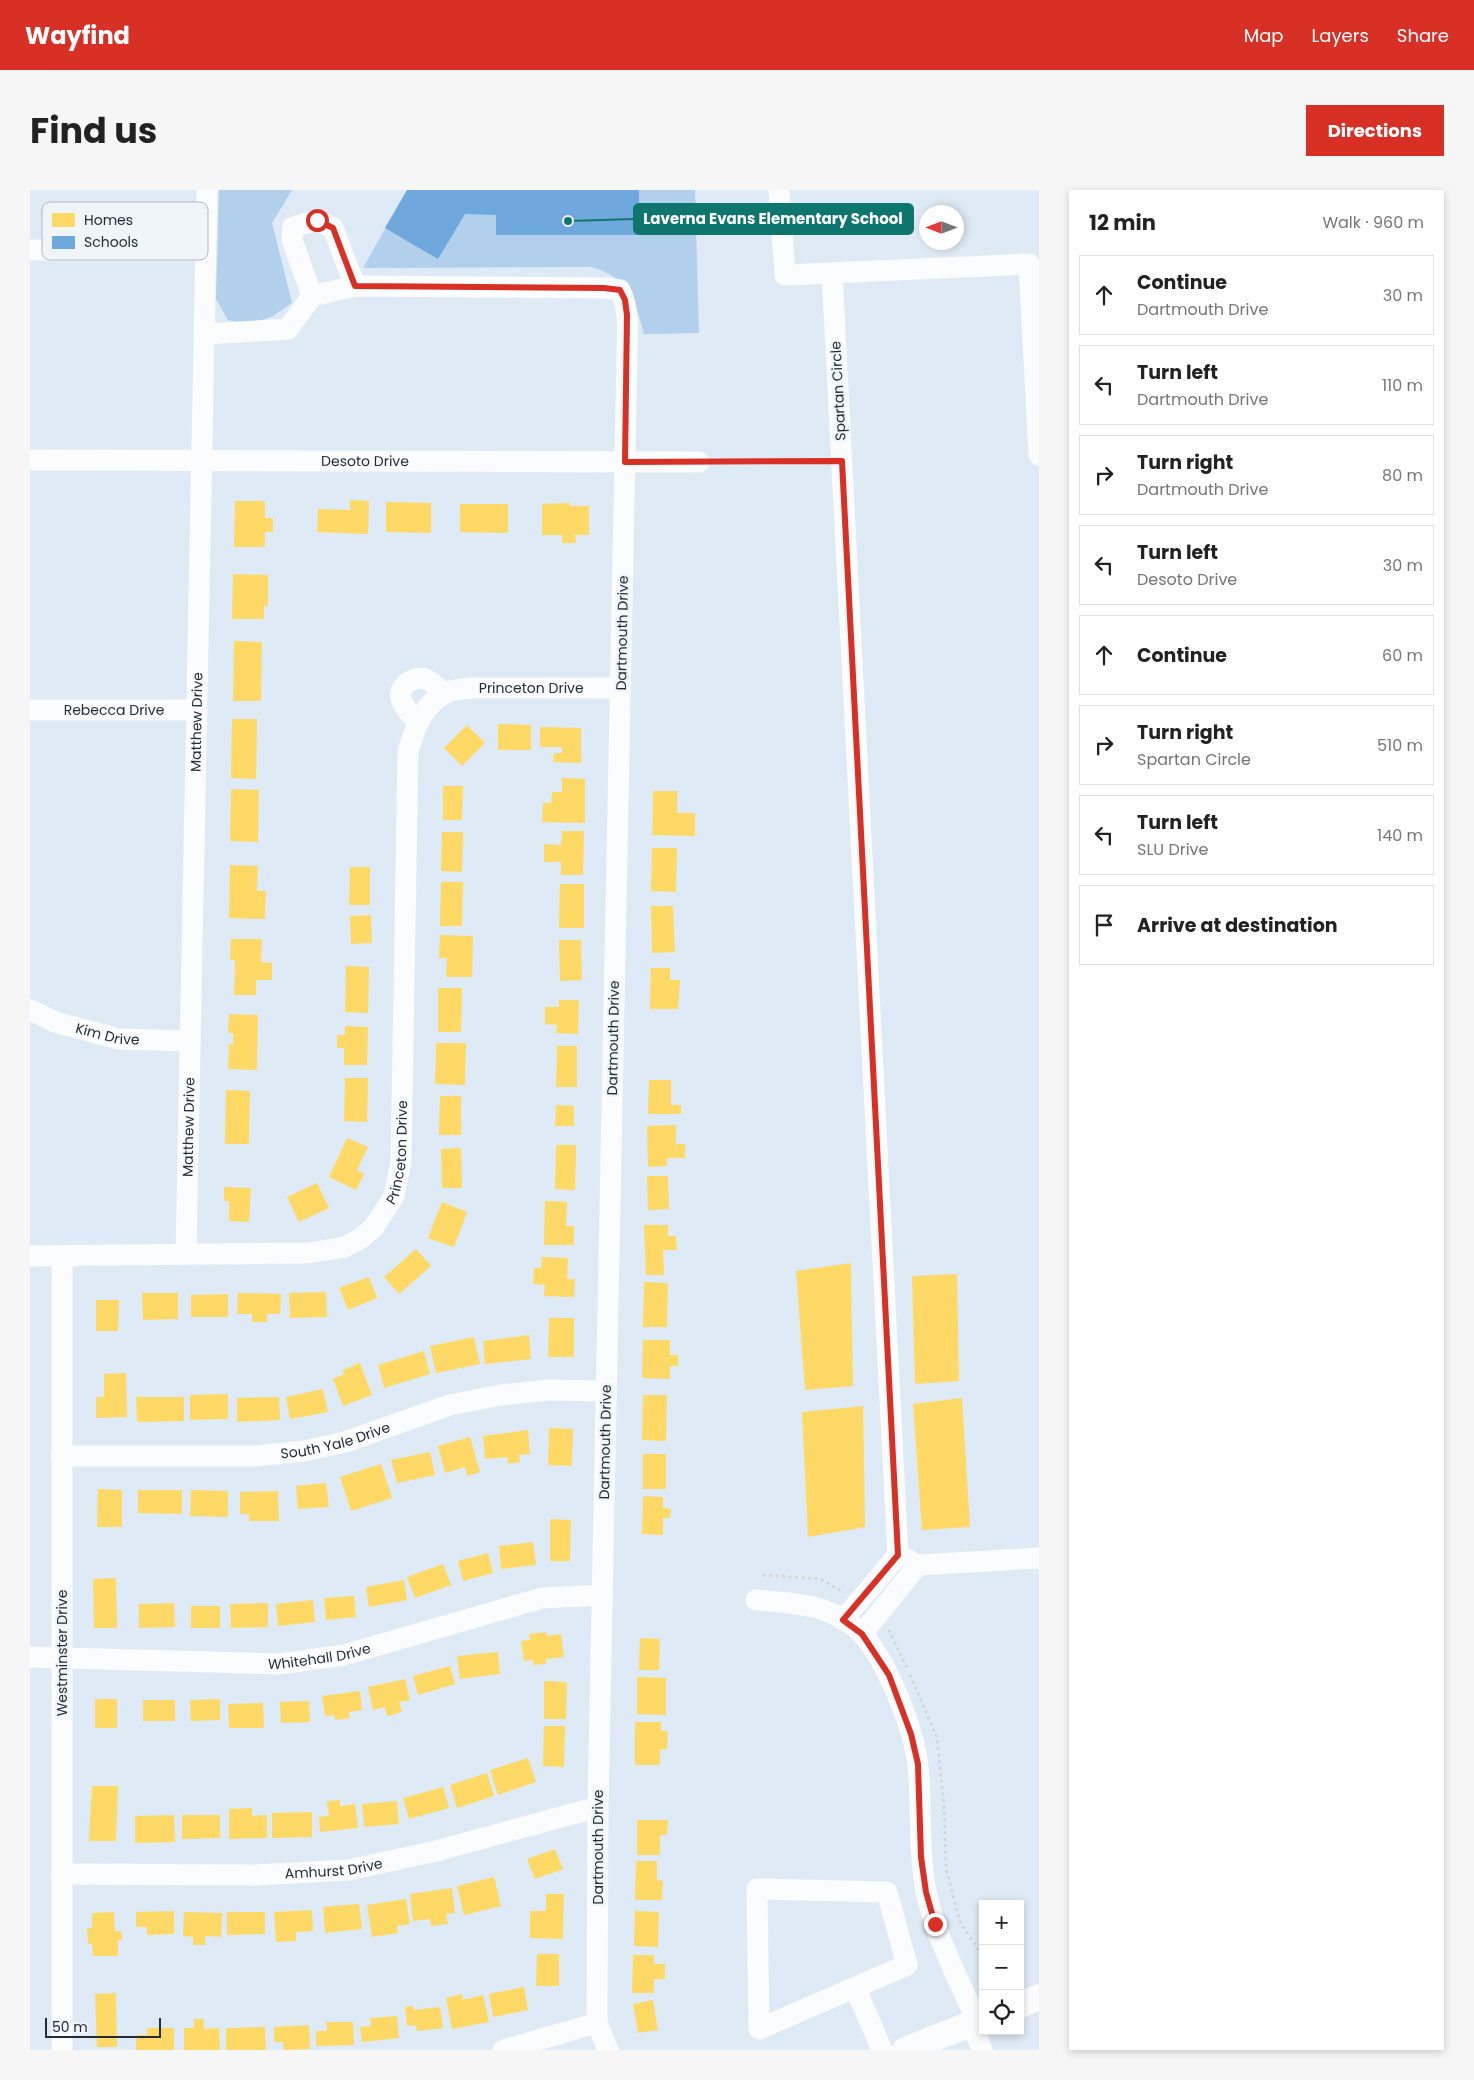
<!DOCTYPE html>
<html lang="en">
<head>
<meta charset="utf-8">
<style>
	:root { --surface:#fff; --page:#f6f6f6; --text:#222; --muted:#767676; --line:#e0e0e0; --accent:#d93025 }
	body { margin:0; font-family:Poppins,sans-serif; background:var(--page); color:var(--text) }
	.controls { position:absolute; right:15px; bottom:15px; display:grid; overflow:hidden; border-radius:0px; box-shadow:0 2px 8px #0003 }
	.controls button { width:45px; height:45px; display:grid; place-items:center; padding:0; border:0; border-bottom:1px solid var(--line); background:var(--surface); color:var(--text); font:25px sans-serif }
	.compass { position:absolute; left:889px; top:15px; width:45px; height:45px; border-radius:50%; background:var(--surface); box-shadow:0 2px 8px #0003; rotate:270deg }
	.scale { position:absolute; left:15px; bottom:12px; width:116px; box-sizing:border-box; padding-left:5px; border:2px solid #232d36; border-top:0; font-size:14px; line-height:18px; white-space:nowrap; color:#232d36; -webkit-text-stroke:4px #f0f5fa; paint-order:stroke }
	.stop { position:absolute; width:15px; height:15px; margin:-11px; border:4px solid #d93025; border-radius:50%; background:#fff }
	.stop.end { background:#d93025; border-color:#fff; box-shadow:0 1px 5px #0008 }
	.list { margin:0; padding:0; list-style:none }
	h2 { display:flex; justify-content:space-between; align-items:center; height:65px; margin:0; padding:0 20px; font-size:21px }
	h2 small { font-size:16px; font-weight:400; color:var(--muted) }
	.list li { display:grid; grid-template-columns:32px 1fr auto; gap:15px; align-items:center; box-sizing:border-box; height:80px; margin:0 10px 10px; padding:0 10px; border:1px solid var(--line); border-radius:0px }
	.list b { display:block; font-size:19px; white-space:nowrap }
	.list p { margin:0; font-size:16px; white-space:nowrap; color:var(--muted) }
	.list em { font-size:16px; font-style:normal; color:var(--muted) }
	.icon { flex:none; width:28px; height:28px; fill:none; stroke:currentColor; stroke-width:2; stroke-linecap:round; stroke-linejoin:round }
	.map { position:relative; flex:none; width:1009px; height:1860px; overflow:hidden; border-radius:0px }
	header { display:flex; align-items:center; gap:30px; box-sizing:border-box; height:70px; padding:0 25px; background:var(--accent); color:#fff }
	header strong { font-size:24px }
	nav { display:flex; gap:28px; margin-inline-start:auto; font-size:18px }
	.intro { display:flex; align-items:center; justify-content:space-between; box-sizing:border-box; height:120px; padding:0 30px }
	h1 { margin:0; font-size:35px }
	.button { padding:12px 22px; border-radius:0px; background:var(--accent); color:#fff; font-size:18px; font-weight:700 }
	main { display:flex; gap:30px; padding:0 30px }
	aside { flex:1; background:var(--surface); border-radius:0px; box-shadow:0 2px 8px #0003 }
	.map>svg:first-child { display:block }
</style>
</head>
<body>
<header>
<strong>Wayfind</strong>
<nav><a>Map</a><a>Layers</a><a>Share</a></nav>
</header>
<div class="intro"><h1>Find us</h1><a class="button">Directions</a></div>
<main>
<div class="map">
<svg width="1009" height="1860" viewBox="0 0 1009 1860">
	<rect width="100%" height="100%" fill="#deeaf5"/>
	<!-- green -->
	<g fill="#b2cfeb">
		<polygon points="189,0 262,0 242,33 262,113 243,126 219,135 198,130 186,109"/>
		<path d="M377 0H665L669 143 614 144C605 109 598 87 561 77L333 78Z"/>
	</g>
	<!-- homes -->
	<g fill="#ffd966">
		<polygon points="320,310 339,311 338,344 287,342 288,319 320,320"/>
		<polygon points="205,311 235,311 235,328 243,328 243,342 235,342 235,357 204,357"/>
		<polygon points="356,312 401,313 401,343 356,342"/>
		<polygon points="540,313 540,316 559,316 559,345 545,345 546,353 532,353 532,345 512,345 512,314"/>
		<polygon points="430,314 478,314 478,343 430,342"/>
		<polygon points="203,384 238,385 238,416 234,416 234,429 202,429"/>
		<polygon points="204,451 232,452 231,511 203,511"/>
		<polygon points="202,529 227,529 226,589 201,588"/>
		<polygon points="468,534 501,535 501,560 468,560"/>
		<polygon points="437,535 455,553 432,576 414,558"/>
		<polygon points="510,537 551,538 551,573 523,572 524,563 532,563 532,557 510,557"/>
		<polygon points="532,588 555,589 555,633 512,632 513,613 521,613 522,602 532,602"/>
		<polygon points="413,596 433,596 432,630 413,630"/>
		<polygon points="201,599 229,600 228,652 200,651"/>
		<polygon points="623,601 647,601 647,623 665,623 665,646 622,645"/>
		<polygon points="532,641 554,641 553,685 531,685 531,672 514,672 514,654 531,655"/>
		<polygon points="412,642 433,642 432,682 411,681"/>
		<polygon points="622,658 647,658 646,702 621,701"/>
		<polygon points="200,675 228,676 227,701 236,701 235,729 199,728"/>
		<polygon points="320,677 340,677 340,715 319,715"/>
		<polygon points="411,692 433,692 432,736 410,736"/>
		<polygon points="530,694 554,694 554,738 529,738"/>
		<polygon points="621,716 643,716 645,762 622,763"/>
		<polygon points="341,725 342,753 321,754 320,726"/>
		<polygon points="410,745 443,746 442,787 416,787 417,768 409,768"/>
		<polygon points="201,749 232,749 231,772 242,773 242,790 226,790 226,805 204,805 205,770 200,770"/>
		<polygon points="529,750 551,750 552,790 530,791"/>
		<polygon points="316,776 339,777 338,823 315,822"/>
		<polygon points="621,778 640,778 640,790 650,790 648,819 620,819"/>
		<polygon points="408,798 432,798 431,842 408,842"/>
		<polygon points="529,810 549,810 548,844 526,843 527,835 515,834 515,817 529,817"/>
		<polygon points="199,824 228,825 227,880 198,879 199,854 203,855 203,843 198,843"/>
		<polygon points="315,836 338,837 337,875 314,875 314,858 307,858 307,845 315,845"/>
		<polygon points="406,853 436,853 435,895 405,894"/>
		<polygon points="527,856 547,856 547,897 526,897"/>
		<polygon points="315,888 338,888 337,932 314,931"/>
		<polygon points="619,890 641,890 641,915 651,915 651,924 618,924"/>
		<polygon points="196,900 220,901 219,954 195,954"/>
		<polygon points="410,906 431,906 431,945 409,945"/>
		<polygon points="526,915 544,916 544,936 525,936"/>
		<polygon points="646,935 646,954 655,954 655,968 637,968 637,976 618,977 617,936"/>
		<polygon points="317,948 338,957 327,980 334,984 326,1000 299,987"/>
		<polygon points="526,955 546,955 545,1000 525,999"/>
		<polygon points="431,958 432,998 412,998 411,959"/>
		<polygon points="617,986 638,986 639,1019 618,1020"/>
		<polygon points="287,993 299,1018 269,1032 257,1007"/>
		<polygon points="194,997 221,998 219,1032 199,1031 199,1011 194,1011"/>
		<polygon points="515,1011 537,1012 536,1036 544,1036 544,1055 514,1055"/>
		<polygon points="412,1012 437,1022 424,1057 398,1048"/>
		<polygon points="614,1035 638,1035 638,1046 646,1046 647,1060 633,1060 634,1085 616,1085"/>
		<polygon points="386,1059 401,1076 369,1104 354,1087"/>
		<polygon points="512,1067 538,1068 537,1089 545,1089 544,1107 514,1106 515,1095 503,1094 504,1078 511,1078"/>
		<polygon points="821,1073 823,1196 775,1200 766,1081"/>
		<polygon points="927,1084 929,1191 885,1194 882,1086"/>
		<polygon points="339,1087 347,1108 318,1120 309,1098"/>
		<polygon points="614,1092 638,1093 637,1137 613,1137"/>
		<polygon points="296,1102 297,1127 260,1128 259,1103"/>
		<polygon points="112,1103 148,1103 148,1129 113,1130"/>
		<polygon points="208,1103 251,1104 250,1124 237,1124 237,1132 222,1132 222,1124 207,1124"/>
		<polygon points="198,1104 198,1127 161,1127 161,1105"/>
		<polygon points="66,1110 89,1110 88,1141 66,1141"/>
		<polygon points="519,1128 544,1128 544,1167 518,1167"/>
		<polygon points="499,1145 501,1169 455,1174 453,1151"/>
		<polygon points="444,1147 450,1174 406,1183 400,1156"/>
		<polygon points="613,1150 640,1150 640,1165 648,1165 648,1176 640,1176 640,1189 612,1188"/>
		<polygon points="394,1161 400,1184 354,1198 348,1175"/>
		<polygon points="330,1173 342,1205 313,1216 303,1189 314,1184 313,1180"/>
		<polygon points="96,1183 97,1227 66,1228 66,1207 74,1207 74,1184"/>
		<polygon points="293,1199 298,1222 260,1229 256,1207"/>
		<polygon points="198,1204 198,1229 160,1230 160,1205"/>
		<polygon points="613,1205 637,1205 636,1251 612,1250"/>
		<polygon points="106,1207 154,1207 154,1231 107,1232"/>
		<polygon points="249,1207 250,1230 207,1232 207,1208"/>
		<polygon points="932,1208 940,1337 892,1340 883,1214"/>
		<polygon points="833,1216 835,1337 778,1347 772,1222"/>
		<polygon points="519,1238 543,1239 542,1276 518,1275"/>
		<polygon points="498,1240 500,1264 489,1265 490,1272 478,1274 477,1267 455,1269 453,1246"/>
		<polygon points="440,1247 450,1282 437,1286 435,1277 415,1283 408,1256"/>
		<polygon points="400,1262 405,1285 367,1293 361,1270"/>
		<rect x="613" y="1264" width="23" height="35"/>
		<polygon points="351,1274 362,1308 321,1321 310,1287"/>
		<polygon points="296,1293 299,1317 268,1319 266,1296"/>
		<polygon points="68,1299 92,1300 92,1337 67,1337"/>
		<polygon points="108,1300 152,1300 152,1324 108,1323"/>
		<polygon points="161,1300 198,1301 198,1327 160,1326"/>
		<polygon points="248,1301 249,1331 219,1331 219,1324 210,1324 210,1302"/>
		<polygon points="613,1306 633,1307 633,1318 641,1319 640,1328 633,1328 633,1345 612,1344"/>
		<polygon points="520,1329 541,1330 540,1371 520,1371"/>
		<polygon points="503,1352 506,1375 471,1379 469,1356"/>
		<polygon points="458,1363 463,1383 433,1391 428,1371"/>
		<polygon points="413,1374 421,1395 385,1408 377,1387"/>
		<polygon points="86,1388 87,1438 64,1438 63,1389"/>
		<polygon points="374,1390 377,1410 339,1417 336,1397"/>
		<polygon points="324,1406 326,1427 296,1430 294,1408"/>
		<polygon points="283,1410 285,1432 248,1436 246,1414"/>
		<polygon points="144,1413 145,1437 109,1438 109,1414"/>
		<polygon points="238,1413 238,1437 201,1438 200,1414"/>
		<rect x="161" y="1416" width="29" height="22"/>
		<polygon points="516,1442 517,1446 531,1444 534,1467 516,1469 516,1474 503,1475 503,1470 494,1471 491,1451 500,1450 499,1444"/>
		<polygon points="610,1448 630,1449 629,1480 609,1480"/>
		<polygon points="468,1462 470,1484 430,1489 427,1466"/>
		<polygon points="420,1476 425,1494 388,1505 383,1486"/>
		<polygon points="607,1487 636,1488 636,1525 607,1524"/>
		<polygon points="375,1489 380,1510 369,1512 372,1522 357,1526 355,1517 343,1520 338,1497"/>
		<polygon points="514,1491 537,1492 536,1529 514,1529"/>
		<polygon points="330,1501 332,1520 319,1522 320,1528 305,1530 304,1525 295,1526 292,1506"/>
		<rect x="65" y="1509" width="22" height="29"/>
		<polygon points="190,1509 190,1530 161,1531 160,1510"/>
		<rect x="113" y="1510" width="32" height="21"/>
		<polygon points="279,1511 280,1532 251,1533 250,1512"/>
		<polygon points="233,1513 234,1538 199,1538 198,1514"/>
		<polygon points="605,1532 631,1532 631,1541 638,1541 637,1559 630,1559 630,1575 605,1575"/>
		<polygon points="514,1536 535,1536 534,1577 513,1576"/>
		<polygon points="498,1568 506,1592 468,1605 460,1580"/>
		<polygon points="457,1583 464,1606 427,1618 420,1595"/>
		<polygon points="62,1596 88,1596 86,1651 59,1651"/>
		<polygon points="413,1597 419,1618 379,1629 373,1608"/>
		<polygon points="310,1610 310,1616 325,1614 328,1638 290,1642 289,1627 299,1626 297,1611"/>
		<polygon points="367,1611 369,1634 334,1637 332,1614"/>
		<polygon points="222,1618 222,1626 237,1625 237,1648 199,1649 199,1619"/>
		<polygon points="282,1622 282,1647 242,1648 242,1623"/>
		<polygon points="144,1625 145,1652 105,1653 105,1626"/>
		<polygon points="152,1625 190,1625 190,1648 152,1649"/>
		<polygon points="607,1630 638,1630 637,1645 630,1645 630,1665 607,1665"/>
		<polygon points="525,1659 533,1679 505,1689 497,1669"/>
		<polygon points="606,1671 627,1671 627,1690 633,1691 632,1710 605,1710"/>
		<polygon points="464,1687 471,1716 434,1725 427,1696"/>
		<polygon points="422,1698 425,1723 416,1724 418,1734 401,1736 400,1729 383,1731 380,1704"/>
		<polygon points="516,1704 534,1704 533,1749 500,1748 500,1721 516,1721"/>
		<polygon points="376,1709 380,1734 367,1736 368,1743 342,1747 337,1715"/>
		<polygon points="329,1714 332,1739 295,1743 293,1717"/>
		<polygon points="282,1720 283,1741 266,1742 266,1751 246,1752 244,1722"/>
		<polygon points="144,1721 144,1744 117,1745 117,1737 106,1737 106,1722"/>
		<polygon points="605,1721 629,1722 628,1757 604,1756"/>
		<polygon points="84,1722 85,1741 91,1741 92,1750 88,1750 88,1766 63,1766 62,1754 58,1754 57,1738 62,1738 62,1723"/>
		<polygon points="154,1722 192,1723 191,1747 175,1746 175,1755 163,1755 163,1747 153,1746"/>
		<polygon points="197,1722 235,1722 235,1744 197,1745"/>
		<polygon points="507,1764 529,1764 529,1796 506,1796"/>
		<polygon points="603,1765 624,1765 624,1774 635,1774 635,1789 624,1789 624,1803 602,1803"/>
		<polygon points="494,1797 498,1820 463,1827 459,1804"/>
		<polygon points="86,1803 87,1857 67,1857 65,1804"/>
		<polygon points="432,1804 433,1810 453,1805 459,1832 422,1839 416,1808"/>
		<polygon points="623,1810 628,1840 608,1843 603,1814"/>
		<polygon points="383,1816 384,1820 410,1817 413,1838 387,1841 386,1835 377,1836 375,1817"/>
		<polygon points="367,1826 369,1848 332,1852 330,1837 341,1836 340,1828"/>
		<polygon points="164,1829 174,1829 174,1839 189,1838 190,1860 154,1860 154,1838 164,1838"/>
		<polygon points="296,1832 323,1832 324,1855 286,1856 286,1841 297,1841"/>
		<polygon points="279,1835 280,1859 254,1860 253,1852 244,1852 244,1837"/>
		<polygon points="235,1837 236,1860 196,1860 196,1838"/>
		<polygon points="117,1838 144,1838 144,1860 106,1860 106,1845 117,1845"/>
	</g>
	<!-- schools -->
	<polygon fill="#6fa8dc" points="377,0 609,0 609,45 466,45 466,25 435,24 408,69 355,38"/>
	<g fill="none" stroke-linecap="round" stroke-linejoin="round">
		<!-- path -->
		<g stroke="#cfd2d6" stroke-width="2.5" stroke-dasharray="2.5 4" stroke-linecap="butt">
			<polyline points="686,271 795,271"/>
			<polyline points="733,1385 790,1389 813,1402"/>
			<polyline points="859,1440 877,1478"/>
			<polyline points="880,1485 907,1548 914,1616 916,1678 930,1732 953,1767"/>
		</g>
		<!-- minor -->
		<g stroke="#fafcfe" stroke-width="21">
			<polyline points="749,0 755,85 802,83"/>
			<polyline points="0,60 176,60"/>
			<polyline points="282,106 262,50 263,37 287,30 303,38 325,96"/>
			<path d="M174 144 258 139 282 106 325 96 574 98 590 100C600 120 597 142 597 164L568 1617 567 1833 578 1860"/>
			<path id="s1" d="M0 270 669 272"/>
			<path id="s2" d="M0 520H167"/>
			<path d="M388 531C381 524 374 519 371 509 367 496 384 485 396 489 403 493 409 498 414 504"/>
			<path id="s3" d="M0 820 25 832 89 849 160 851"/>
			<path id="s4" d="M156 1063 177 0"/>
			<path id="s5" d="M0 1066 278 1063 315 1057 330 1049 344 1037 364 1006 371 972 378 561C385 538 394 512 418 502 425 499 434 499 441 498H590"/>
			<polyline points="32,1066 32,1860"/>
			<path id="s6" d="M31 1266H226L274 1261 315 1252 420 1215 470 1205 519 1200 575 1201"/>
			<polyline points="868,1365 888,1375 1009,1368"/>
			<path d="M726 1410C748 1412 772 1413 794 1420 807 1425 823 1434 832 1444 857 1471 884 1539 888 1576 892 1618 888 1659 896 1701 905 1746 929 1789 947 1832"/>
			<polyline points="813,1430 868,1365 802,83 999,74 1009,265"/>
			<polyline points="832,1444 888,1375"/>
			<path id="s7" d="M0 1467 249 1474 314 1465 512 1408 572 1405"/>
			<path id="s8" d="M32 1684 225 1685 319 1680 406 1661 568 1617"/>
			<polygon points="727,1699 857,1702 877,1775 729,1839"/>
			<polyline points="825,1797 852,1860"/>
			<polyline points="942,1834 952,1860"/>
			<polyline points="473,1860 567,1833"/>
		</g>
		<!-- major -->
		<g stroke="#fafcfe" stroke-width="26">
			<polyline points="990,1815 1009,1807"/>
			<polyline points="875,1860 953,1829"/>
		</g>
	</g>
	<g fill="none" stroke-linecap="round" stroke-linejoin="round">
		<!-- route -->
		<polyline stroke="#d93025" stroke-width="6" points="287,30 303,38 325,96 574,98 590,100 595,110 597,125 595,272 812,271 868,1365 813,1430 832,1444 859,1485 881,1544 888,1574 891,1667 896,1702 905,1734"/>
	</g>
	<g text-anchor="middle" stroke-width="5" stroke-linejoin="round" paint-order="stroke">
		<!-- street labels -->
		<g font-size="14" fill="#232d36" stroke="#f0f5fa">
			<text transform="translate(808 201) rotate(-93)" y="5">Spartan Circle</text>
			<text dy="5" stroke="none"><textPath href="#s1" startOffset="335">Desoto Drive</textPath></text>
			<text transform="translate(592 443) rotate(-89)" y="5">Dartmouth Drive</text>
			<text dy="5" stroke="none"><textPath href="#s5" startOffset="991">Princeton Drive</textPath></text>
			<text dy="5" stroke="none"><textPath href="#s2" startOffset="84">Rebecca Drive</textPath></text>
			<text dy="5" stroke="none"><textPath href="#s4" startOffset="531">Matthew Drive</textPath></text>
			<text dy="5" stroke="none"><textPath href="#s3" startOffset="82">Kim Drive</textPath></text>
			<text transform="translate(583 848) rotate(-89)" y="5">Dartmouth Drive</text>
			<text dy="5" stroke="none"><textPath href="#s4" startOffset="126">Matthew Drive</textPath></text>
			<text dy="5" stroke="none"><textPath href="#s5" startOffset="432">Princeton Drive</textPath></text>
			<text dy="5" stroke="none"><textPath href="#s6" startOffset="276">South Yale Drive</textPath></text>
			<text transform="translate(575 1252) rotate(-89)" y="5">Dartmouth Drive</text>
			<text transform="translate(32 1463) rotate(-90)" y="5">Westminster Drive</text>
			<text dy="5" stroke="none"><textPath href="#s7" startOffset="290">Whitehall Drive</textPath></text>
			<text transform="translate(568 1657) rotate(-90)" y="5">Dartmouth Drive</text>
			<text dy="5" stroke="none"><textPath href="#s8" startOffset="272">Amhurst Drive</textPath></text>
		</g>
	</g>
	<!-- legend -->
	<rect x="12" y="12" width="166" height="58" rx="8" fill="#f0f5fa" stroke="#b2b9bf" stroke-width="1"/>
	<rect x="22" y="23" width="23" height="14" fill="#ffd966"/>
	<rect x="22" y="46" width="23" height="13" fill="#6fa8dc"/>
	<g font-size="14" fill="#232d36">
		<text x="54" y="35">Homes</text>
		<text x="54" y="57">Schools</text>
	</g>
	<!-- callouts -->
	<path fill="none" stroke="#0f766e" stroke-width="2" d="M538 31L604 29"/>
	<circle fill="#0f766e" stroke="#f0f5fa" stroke-width="2" cx="538" cy="31" r="5"/>
	<rect fill="#0f766e" stroke="#0f766e" stroke-width="2" x="604" y="14" width="279" height="30" rx="5"/>
	<g font-size="15" text-anchor="middle" font-weight="bold" fill="#fff">
		<text x="743" y="34">Laverna Evans Elementary School</text>
	</g>
</svg>
<div class="controls">
<button>+</button>
<button>−</button>
<button><svg class="icon" aria-label="locate" viewBox="0 0 24 24"><circle cx="12" cy="12" r="6"/><path d="M12 2v4M12 18v4M2 12h4M18 12h4"/></svg></button>
</div>
<svg class="compass" viewBox="-18 -18 36 36"><path d="M0-13l5 13h-10z" fill="#e53935"/><path d="M0 13l5-13h-10z" fill="#767676"/></svg>
<div class="scale">50 m</div>
<div class="stop" style="left:287px;top:30px"></div>
<div class="stop end" style="left:905px;top:1734px"></div>
</div>
<aside>
<h2>12 min<small>Walk · 960 m</small></h2>
<ul class="list">
<li><svg class="icon" aria-label="ahead" viewBox="0 0 24 24"><path d="M12 20V5M6 11l6-6 6 6"/></svg><div><b>Continue</b><p>Dartmouth Drive</p></div><em>30 m</em></li>
<li><svg class="icon" aria-label="left" viewBox="0 0 24 24"><path d="M17 20v-9H6M10 6l-5 5 5 5"/></svg><div><b>Turn left</b><p>Dartmouth Drive</p></div><em>110 m</em></li>
<li><svg class="icon" aria-label="right" viewBox="0 0 24 24"><path d="M7 20v-9h11M14 6l5 5-5 5"/></svg><div><b>Turn right</b><p>Dartmouth Drive</p></div><em>80 m</em></li>
<li><svg class="icon" aria-label="left" viewBox="0 0 24 24"><path d="M17 20v-9H6M10 6l-5 5 5 5"/></svg><div><b>Turn left</b><p>Desoto Drive</p></div><em>30 m</em></li>
<li><svg class="icon" aria-label="ahead" viewBox="0 0 24 24"><path d="M12 20V5M6 11l6-6 6 6"/></svg><div><b>Continue</b></div><em>60 m</em></li>
<li><svg class="icon" aria-label="right" viewBox="0 0 24 24"><path d="M7 20v-9h11M14 6l5 5-5 5"/></svg><div><b>Turn right</b><p>Spartan Circle</p></div><em>510 m</em></li>
<li><svg class="icon" aria-label="left" viewBox="0 0 24 24"><path d="M17 20v-9H6M10 6l-5 5 5 5"/></svg><div><b>Turn left</b><p>SLU Drive</p></div><em>140 m</em></li>
<li><svg class="icon" aria-label="arrive" viewBox="0 0 24 24"><path d="M6 21V4h12l-3 4 3 4H6"/></svg><div><b>Arrive at destination</b></div></li>
</ul>
</aside>
</main>
</body>
</html>
